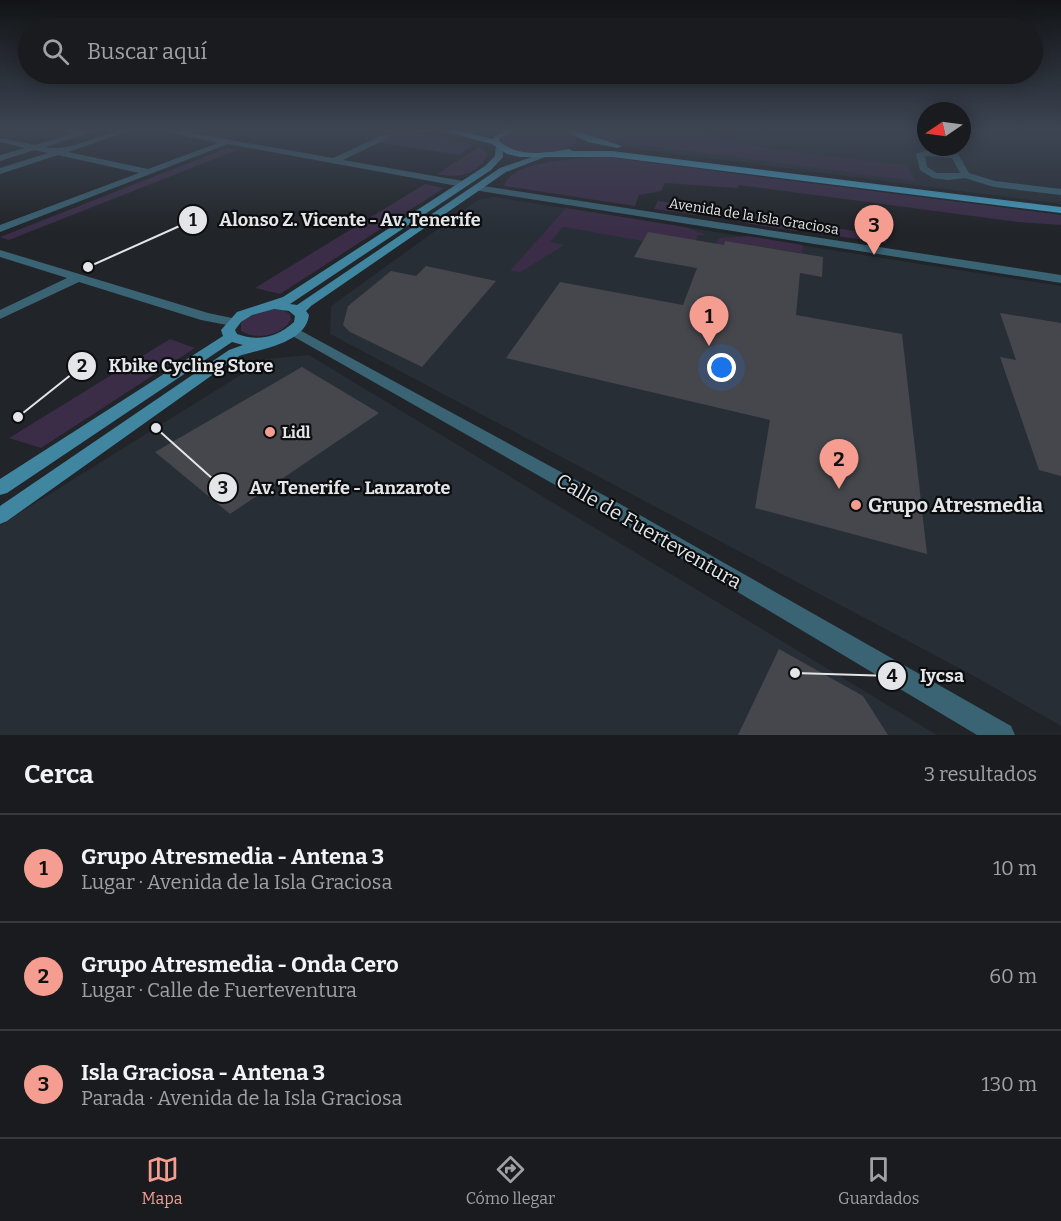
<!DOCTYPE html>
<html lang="es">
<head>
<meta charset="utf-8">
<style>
	:root { --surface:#191b1e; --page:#26282b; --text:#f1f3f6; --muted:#9fa1a4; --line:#37393c; --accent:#f59d90 }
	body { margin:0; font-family:Bitter,serif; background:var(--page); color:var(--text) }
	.compass { position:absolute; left:917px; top:102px; width:54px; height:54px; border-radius:50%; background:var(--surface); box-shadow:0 3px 15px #0003; rotate:257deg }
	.you { position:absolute; left:722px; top:368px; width:21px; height:21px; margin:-15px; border:4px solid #fff; border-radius:50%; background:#1a73e8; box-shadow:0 0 0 9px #1a73e833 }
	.badge { display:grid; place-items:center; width:39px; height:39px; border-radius:50%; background:var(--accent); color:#111; font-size:20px; font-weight:700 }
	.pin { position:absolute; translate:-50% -50px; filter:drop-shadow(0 2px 3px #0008) }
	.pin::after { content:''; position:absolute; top:32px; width:21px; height:18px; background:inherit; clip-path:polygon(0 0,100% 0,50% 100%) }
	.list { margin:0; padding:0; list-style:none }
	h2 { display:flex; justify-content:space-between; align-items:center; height:78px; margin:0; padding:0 24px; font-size:26px }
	h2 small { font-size:20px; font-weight:400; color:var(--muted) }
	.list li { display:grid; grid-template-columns:39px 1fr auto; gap:18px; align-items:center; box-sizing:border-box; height:108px; padding:0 24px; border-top:2px solid var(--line) }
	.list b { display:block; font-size:22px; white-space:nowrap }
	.list p { margin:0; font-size:20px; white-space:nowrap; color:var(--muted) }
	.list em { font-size:20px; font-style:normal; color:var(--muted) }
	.icon { flex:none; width:33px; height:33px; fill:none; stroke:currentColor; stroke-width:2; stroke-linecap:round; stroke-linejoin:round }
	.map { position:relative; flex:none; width:1061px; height:735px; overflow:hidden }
	.search { position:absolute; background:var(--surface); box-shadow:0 3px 15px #0003; left:18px; right:18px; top:18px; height:66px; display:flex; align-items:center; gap:15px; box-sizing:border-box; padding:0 21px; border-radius:33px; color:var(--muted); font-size:22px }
	.sheet { height:402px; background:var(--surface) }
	nav { display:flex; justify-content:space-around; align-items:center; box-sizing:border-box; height:84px; border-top:2px solid var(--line); background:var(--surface); font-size:16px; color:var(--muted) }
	nav a { display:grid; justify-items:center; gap:3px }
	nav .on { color:var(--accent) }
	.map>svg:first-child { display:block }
</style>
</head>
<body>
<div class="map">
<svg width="1061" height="735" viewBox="0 0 1061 735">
	<rect width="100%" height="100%" fill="#212428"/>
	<!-- built -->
	<g fill="#272e36">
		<polygon points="574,130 926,130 926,147 962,147 962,130 1061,130 1061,204 624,147 604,144"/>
		<polygon points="494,197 1061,286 1061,726 974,676 330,334 331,306 478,200"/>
		<polygon points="309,355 937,735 0,735 0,525 266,359"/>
	</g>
	<!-- green -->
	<g fill="#3b2d48">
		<path d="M518 130C536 130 562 125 576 139V143C559 158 519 156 502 143L501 139 504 135Z"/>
		<polygon points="587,130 682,130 763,148 907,165 915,181 612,141 591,135"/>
		<polygon points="399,131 453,139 473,145 459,155 376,142"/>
		<path d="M479 147 488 154C476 177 458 178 437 174Z"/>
		<polygon points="227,148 237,150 9,240 0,237"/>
		<path d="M606 157 1061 215V225L1018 222 739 185 737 188 665 183 661 191 639 195 635 206 504 186C512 159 582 159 606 157Z"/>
		<polygon points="425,184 444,188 280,294 255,288"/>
		<polygon points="658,201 700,207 696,215 654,209"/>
		<polygon points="566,208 685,227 707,235 698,235 696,240 643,241 563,227 550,242 564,245 521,272 510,271"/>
		<polygon points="748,215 798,222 796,231 745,223"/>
		<polygon points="816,225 887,236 886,243 815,233"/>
		<polygon points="748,236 803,245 802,253 725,241 724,245 716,244 719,238"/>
		<path d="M271 309 283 310 290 314 291 320C282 335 257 341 241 331V323L248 316Z"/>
		<polygon points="170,339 195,348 41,448 9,438"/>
	</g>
	<!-- building -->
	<g fill="#46474c">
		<polygon points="648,232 724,245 725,241 823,257 822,277 800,273 796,315 902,334 927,554 755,508 770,420 506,358 560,282 683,305 697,268 634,257"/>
		<polygon points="426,266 496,281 422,367 350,332 343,325 348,306 391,271 416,276"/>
		<polygon points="1000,313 1061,323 1061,476 1039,470 1000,357 1016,360"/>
		<polygon points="302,367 379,413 230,514 155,452"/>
		<polygon points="779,649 863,696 888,735 738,735"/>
	</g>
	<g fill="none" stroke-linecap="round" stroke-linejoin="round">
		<!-- street -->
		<g fill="#3a6374" fill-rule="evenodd">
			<path d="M85 130H97L45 147C74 153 102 130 132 130L68 152 148 169 218 143 157 130H174L333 158 385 134 389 136 388 138 343 160 463 181 468 184 463 187 228 144 0 232V225L139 173 58 155 0 174V168L48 153 35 150 0 161V155L25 148 0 142V138L35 145Z"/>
			<path d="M928 150 958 154 969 173 995 181 1061 189V195L994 187 965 178 948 180 933 178 920 170 916 154ZM925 156 952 158 960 173H937L927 167Z"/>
			<polygon points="477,185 1061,275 1061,283 474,190 472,188"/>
			<polygon points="0,250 208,313 237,319 239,322 232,326 201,320 79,282 0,319 0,310 67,278 0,257"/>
			<polygon points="294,327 631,510 1011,726 1015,735 977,735 617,520 289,334 287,331"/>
		</g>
		<!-- secondary -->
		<path fill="#4186a1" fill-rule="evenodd" d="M496 144 503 146V157L491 170 290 304 297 305 500 168 546 152 553 154 506 172 311 306 306 311 309 315C306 343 261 349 239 356L7 521 0 524V506L229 350 243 345 232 342 7 493 0 495V479L223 336 221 330 237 312 283 297 485 166 495 156ZM274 309 289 311 295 316 294 322C278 337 258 342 237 334L235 330 241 322 252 315Z"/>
		<!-- primary -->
		<g fill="#45a1c5" fill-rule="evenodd">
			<path d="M440 130H458L492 139 504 130H514L500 138 499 141C519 158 546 153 569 149L573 151H612L1061 207V213L612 157H520L507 154 492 144Z"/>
			<polygon points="563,130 574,130 622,146 618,148 588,142"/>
		</g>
	</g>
	<!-- sky -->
	<linearGradient id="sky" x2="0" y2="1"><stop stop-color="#121416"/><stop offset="0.56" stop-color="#3d4553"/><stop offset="1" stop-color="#3d4553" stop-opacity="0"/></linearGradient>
	<rect width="1061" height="233" fill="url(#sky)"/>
	<!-- markers -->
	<g fill="#f59d90" stroke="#0c0d0f" stroke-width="2">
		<circle cx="270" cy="432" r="6"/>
		<circle cx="856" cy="505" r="6"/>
	</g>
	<g text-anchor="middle" stroke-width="4.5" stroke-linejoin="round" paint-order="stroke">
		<!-- far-street labels -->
		<g font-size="14" fill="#e3e5e8" stroke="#0c0d0f">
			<text transform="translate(754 216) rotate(9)" y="5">Avenida de la Isla Graciosa</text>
		</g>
		<!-- poi labels -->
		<g font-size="16" font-weight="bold" fill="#e3e5e8" stroke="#0c0d0f" text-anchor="start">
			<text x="282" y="438">Lidl</text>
		</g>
		<!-- near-poi labels -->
		<g font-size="20" font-weight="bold" fill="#e3e5e8" stroke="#0c0d0f" text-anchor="start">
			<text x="868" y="512">Grupo Atresmedia</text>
		</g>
		<!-- near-street labels -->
		<g font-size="20" fill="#e3e5e8" stroke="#0c0d0f">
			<text transform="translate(649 531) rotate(30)" y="7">Calle de Fuerteventura</text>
		</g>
	</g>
	<!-- callouts -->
	<path fill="none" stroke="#e3e5e8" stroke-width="2" d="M88 267L193 220M18 417L82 366M156 428L223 488M795 673L892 676"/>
	<g fill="#e3e5e8" stroke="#0c0d0f" stroke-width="2">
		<circle cx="88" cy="267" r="6"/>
		<circle cx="18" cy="417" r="6"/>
		<circle cx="156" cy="428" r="6"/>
		<circle cx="795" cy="673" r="6"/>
		<circle cx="193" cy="220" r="15"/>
		<circle cx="82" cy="366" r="15"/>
		<circle cx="223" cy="488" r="15"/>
		<circle cx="892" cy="676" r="15"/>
	</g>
	<g font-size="18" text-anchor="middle" font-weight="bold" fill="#111">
		<text x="193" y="226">1</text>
		<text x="82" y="372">2</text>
		<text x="223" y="494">3</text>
		<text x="892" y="682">4</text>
	</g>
	<g font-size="18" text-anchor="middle" font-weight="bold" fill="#e3e5e8" stroke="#0c0d0f" stroke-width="4.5" stroke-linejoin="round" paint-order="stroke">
		<text x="350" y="226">Alonso Z. Vicente - Av. Tenerife</text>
		<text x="191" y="372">Kbike Cycling Store</text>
		<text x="350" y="494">Av. Tenerife - Lanzarote</text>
		<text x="942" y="682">Iycsa</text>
	</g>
</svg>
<svg class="compass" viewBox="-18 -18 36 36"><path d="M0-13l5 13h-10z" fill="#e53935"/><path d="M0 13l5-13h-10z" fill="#9fa1a4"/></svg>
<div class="you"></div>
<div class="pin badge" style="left:709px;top:346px">1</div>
<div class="pin badge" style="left:839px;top:489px">2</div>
<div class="pin badge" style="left:874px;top:255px">3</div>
<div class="search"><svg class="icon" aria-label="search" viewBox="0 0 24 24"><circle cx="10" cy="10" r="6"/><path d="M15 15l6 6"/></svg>Buscar aquí</div>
</div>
<section class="sheet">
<h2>Cerca<small>3 resultados</small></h2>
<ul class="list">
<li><span class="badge">1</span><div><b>Grupo Atresmedia - Antena 3</b><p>Lugar · Avenida de la Isla Graciosa</p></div><em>10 m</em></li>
<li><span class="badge">2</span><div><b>Grupo Atresmedia - Onda Cero</b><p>Lugar · Calle de Fuerteventura</p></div><em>60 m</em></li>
<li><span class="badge">3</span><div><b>Isla Graciosa - Antena 3</b><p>Parada · Avenida de la Isla Graciosa</p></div><em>130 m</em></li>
</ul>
</section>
<nav>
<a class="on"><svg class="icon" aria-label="map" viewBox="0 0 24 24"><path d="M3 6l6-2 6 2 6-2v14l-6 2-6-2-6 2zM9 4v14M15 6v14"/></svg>Mapa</a>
<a><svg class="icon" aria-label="directions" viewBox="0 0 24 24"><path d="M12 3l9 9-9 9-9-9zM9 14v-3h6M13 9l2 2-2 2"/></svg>Cómo llegar</a>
<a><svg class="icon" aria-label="saved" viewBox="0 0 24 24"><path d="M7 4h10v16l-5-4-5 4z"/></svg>Guardados</a>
</nav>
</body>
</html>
